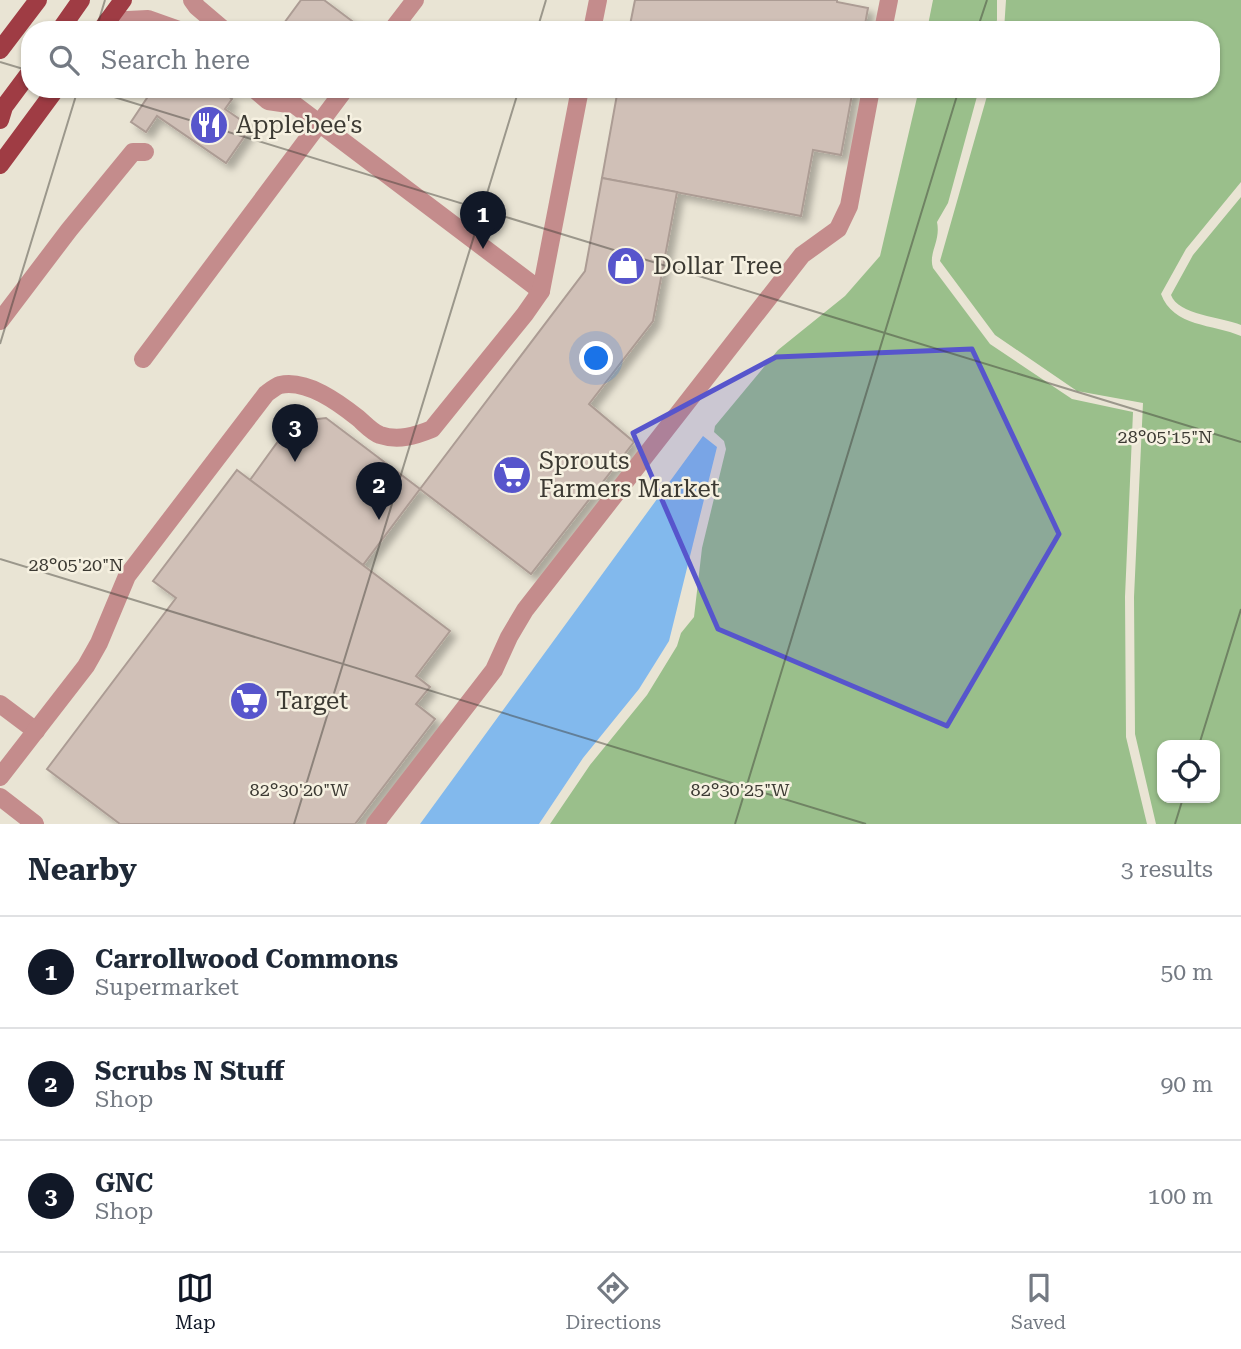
<!DOCTYPE html>
<html lang="en">
<head>
<meta charset="utf-8">
<style>
	:root { --surface:#fff; --page:#f2f2f3; --text:#1f2937; --muted:#747a83; --line:#e0e1e3; --accent:#111827 }
	body { margin:0; font-family:"Roboto Serif",serif; background:var(--page); color:var(--text) }
	.controls { position:absolute; right:21px; bottom:21px; display:grid; overflow:hidden; border-radius:14px; box-shadow:0 2px 5px #0004 }
	.controls button { width:63px; height:63px; display:grid; place-items:center; padding:0; border:0; border-bottom:2px solid var(--line); background:var(--surface); color:var(--text); font:35px sans-serif }
	.you { position:absolute; left:597px; top:359px; width:24px; height:24px; margin:-18px; border:5px solid #fff; border-radius:50%; background:#1a73e8; box-shadow:0 0 0 10px #1a73e833 }
	.badge { display:grid; place-items:center; width:46px; height:46px; border-radius:50%; background:var(--accent); color:#fff; font-size:23px; font-weight:700 }
	.pin { position:absolute; translate:-50% -58px; filter:drop-shadow(0 2px 4px #0008) }
	.pin::after { content:''; position:absolute; top:37px; width:24px; height:21px; background:inherit; clip-path:polygon(0 0,100% 0,50% 100%) }
	.list { margin:0; padding:0; list-style:none }
	h2 { display:flex; justify-content:space-between; align-items:center; height:91px; margin:0; padding:0 28px; font-size:30px }
	h2 small { font-size:23px; font-weight:400; color:var(--muted) }
	.list li { display:grid; grid-template-columns:46px 1fr auto; gap:21px; align-items:center; box-sizing:border-box; height:112px; padding:0 28px; border-top:2px solid var(--line) }
	.list b { display:block; font-size:26px; white-space:nowrap }
	.list p { margin:0; font-size:23px; white-space:nowrap; color:var(--muted) }
	.list em { font-size:23px; font-style:normal; color:var(--muted) }
	.icon { flex:none; width:38px; height:38px; fill:none; stroke:currentColor; stroke-width:2; stroke-linecap:round; stroke-linejoin:round }
	.map { position:relative; flex:none; width:1241px; height:824px; overflow:hidden }
	.search { position:absolute; background:var(--surface); box-shadow:0 2px 5px #0004; left:21px; right:21px; top:21px; height:77px; display:flex; align-items:center; gap:18px; box-sizing:border-box; padding:0 24px; border-radius:28px; color:var(--muted); font-size:26px }
	.sheet { height:427px; background:var(--surface) }
	nav { display:flex; justify-content:space-around; align-items:center; box-sizing:border-box; height:98px; border-top:2px solid var(--line); background:var(--surface); font-size:19px; color:var(--muted) }
	nav a { display:grid; justify-items:center; gap:4px }
	nav .on { color:var(--accent) }
	.map>svg:first-child { display:block }
</style>
</head>
<body>
<div class="map">
<svg width="1241" height="824" viewBox="0 0 1241 824">
	<defs>
		<filter id="shadow"><feDropShadow dx="6" dy="6" stdDeviation="3.5" flood-color="#0004"/></filter>
	</defs>
	<rect width="100%" height="100%" fill="#e9e4d4"/>
	<!-- green -->
	<g fill="#9abf8b" fill-rule="evenodd">
		<polygon points="933,0 997,0 997,20 994,30 927,30"/>
		<path d="M1006 0H1241V182L1186 249 1161 294C1173 327 1213 324 1241 336V824H1156L1135 734 1134 597 1143 403 1077 391 995 335 940 261 989 89H1211V30H1004ZM1162 745H1215V798H1162Z"/>
		<path d="M919 89H979L948 203 937 222C941 241 928 253 933 268L990 344 1072 399 1133 412 1125 597 1126 737 1147 824H550L590 765 647 695 677 646 681 633 694 617 702 548 726 449 724 441 714 432 715 426 778 350 845 296 880 256Z"/>
		<path d="M1241 197V325C1222 317 1178 315 1171 295L1193 255Z"/>
	</g>
	<!-- water -->
	<polygon fill="#82b9ed" points="703,436 717,447 669,641 639,689 583,758 539,824 420,824"/>
	<!-- building -->
	<g fill="#d0c0b7" stroke="#ac9c94" stroke-width="2" filter="url(#shadow)">
		<polygon points="301,0 324,0 364,30 279,30"/>
		<polygon points="635,0 837,0 837,2 868,8 864,30 629,30"/>
		<polygon points="153,89 217,89 232,99 225,109 251,127 226,163 157,116 146,132 131,122"/>
		<polygon points="618,89 853,89 841,155 813,150 801,216 602,178"/>
		<polygon points="602,178 677,192 653,321 589,404 634,442 531,574 420,489 585,271"/>
		<polygon points="326,418 420,489 363,565 250,480 292,422"/>
		<polygon points="237,470 450,631 416,676 430,687 416,704 435,719 355,824 120,824 47,769 176,598 153,581"/>
	</g>
	<g fill="none" stroke-linecap="round" stroke-linejoin="round">
		<!-- minor -->
		<g stroke="#c48c8c" stroke-width="18">
			<polyline points="192,0 197,7 224,30"/>
			<polyline points="107,21 148,19 179,30"/>
			<polyline points="392,30 415,0"/>
			<polyline points="592,30 598,0"/>
			<polyline points="883,30 889,0"/>
			<polyline points="254,89 268,101 295,105 541,291"/>
			<polyline points="0,321 69,230 133,152 145,152"/>
			<polyline points="143,359 345,89"/>
			<polyline points="0,704 36,731"/>
			<path d="M0 777 86 666 99 643 127 576 266 394C270 391 276 386 280 385 307 379 339 403 358 418 365 424 372 432 380 435 398 441 415 436 432 429L525 314 541 291 580 89"/>
			<polyline points="0,797 35,824"/>
			<polyline points="375,824 494,670 509,637 525,610 802,255 838,229 849,206 871,89"/>
		</g>
		<!-- major -->
		<g stroke="#9f3c44" stroke-width="18">
			<polyline points="60,30 81,0"/>
			<polyline points="101,30 123,0"/>
			<polyline points="0,50 38,0"/>
			<polyline points="0,120 4,107 30,72"/>
			<polyline points="0,165 56,89"/>
		</g>
	</g>
	<!-- marked area -->
	<path fill="#5755cc" fill-opacity="0.2" stroke="#5755cc" stroke-width="5" stroke-linejoin="round" d="M972 349 1059 534 947 726 718 629 633 433 776 357Z"/>
	<!-- ticks -->
	<path fill="none" stroke="#3c3a33" stroke-width="2" stroke-opacity="0.45" d="M96 30 105 0M537 30 546 0M977 30 987 0M0 62 30 71M88 89 1241 442M0 344 78 89M0 559 866 824M1199 745 1241 609M294 824 519 89M735 824 959 89M1175 824 1183 798"/>
	<!-- icons -->
	<defs>
		<symbol id="restaurant-disc" viewBox="-11 -11 22 22"><circle r="9.5" fill="#5755cc" stroke="#f6f1e1"/><path d="M-5-6h1v4h1v-4h1v4h1v-4h1v5L-1.5 .5V6h-2V.5L-5-1ZM5-6V6H3V1.5H1.5Q1.5-4 5-6Z" fill="#fff"/></symbol>
		<symbol id="shop-disc" viewBox="-11 -11 22 22"><circle r="9.5" fill="#5755cc" stroke="#f6f1e1"/><path d="M-5-2.5h2.3a2.7 3.5 0 0 1 5.4 0H5L5.5 6h-11ZM-1.5-2.5h3a1.5 2.3 0 0 0-3 0Z" fill="#fff"/></symbol>
		<symbol id="supermarket-disc" viewBox="-11 -11 22 22"><circle r="9.5" fill="#5755cc" stroke="#f6f1e1"/><path d="M-6-5.5h2.5l.6 2H6L4.5 2H-2.5L-4.4-4H-6ZM-1.5 3.2a1.3 1.3 0 1 0 .1 0ZM3 3.2a1.3 1.3 0 1 0 .1 0Z" fill="#fff"/></symbol>
	</defs>
	<g fill-rule="evenodd">
		<use href="#restaurant-disc" x="187" y="103" width="44" height="44"/>
		<use href="#shop-disc" x="604" y="244" width="44" height="44"/>
		<use href="#supermarket-disc" x="490" y="453" width="44" height="44"/>
		<use href="#supermarket-disc" x="227" y="679" width="44" height="44"/>
	</g>
	<g text-anchor="middle" stroke-width="5" stroke-linejoin="round" paint-order="stroke">
		<!-- poi labels -->
		<g font-size="24" fill="#3c3a33" stroke="#f6f1e1" text-anchor="start">
			<text x="236" y="133">Applebee's</text>
			<text x="653" y="274">Dollar Tree</text>
			<text x="539" y="469">Sprouts<tspan x="539" dy="28">Farmers Market</tspan></text>
			<text x="276" y="709">Target</text>
		</g>
	</g>
	<g font-size="18" text-anchor="middle" fill="#3c3a33" stroke="#f6f1e1" stroke-width="5" stroke-linejoin="round" paint-order="stroke">
		<text x="1165" y="443">28°05'15"N</text>
		<text x="76" y="571">28°05'20"N</text>
		<text x="299" y="796">82°30'20"W</text>
		<text x="740" y="796">82°30'25"W</text>
	</g>
</svg>
<div class="controls">
<button><svg class="icon" aria-label="locate" viewBox="0 0 24 24"><circle cx="12" cy="12" r="6"/><path d="M12 2v4M12 18v4M2 12h4M18 12h4"/></svg></button>
</div>
<div class="you"></div>
<div class="pin badge" style="left:483px;top:249px">1</div>
<div class="pin badge" style="left:379px;top:520px">2</div>
<div class="pin badge" style="left:295px;top:462px">3</div>
<div class="search"><svg class="icon" aria-label="search" viewBox="0 0 24 24"><circle cx="10" cy="10" r="6"/><path d="M15 15l6 6"/></svg>Search here</div>
</div>
<section class="sheet">
<h2>Nearby<small>3 results</small></h2>
<ul class="list">
<li><span class="badge">1</span><div><b>Carrollwood Commons</b><p>Supermarket</p></div><em>50 m</em></li>
<li><span class="badge">2</span><div><b>Scrubs N Stuff</b><p>Shop</p></div><em>90 m</em></li>
<li><span class="badge">3</span><div><b>GNC</b><p>Shop</p></div><em>100 m</em></li>
</ul>
</section>
<nav>
<a class="on"><svg class="icon" aria-label="map" viewBox="0 0 24 24"><path d="M3 6l6-2 6 2 6-2v14l-6 2-6-2-6 2zM9 4v14M15 6v14"/></svg>Map</a>
<a><svg class="icon" aria-label="directions" viewBox="0 0 24 24"><path d="M12 3l9 9-9 9-9-9zM9 14v-3h6M13 9l2 2-2 2"/></svg>Directions</a>
<a><svg class="icon" aria-label="saved" viewBox="0 0 24 24"><path d="M7 4h10v16l-5-4-5 4z"/></svg>Saved</a>
</nav>
</body>
</html>
